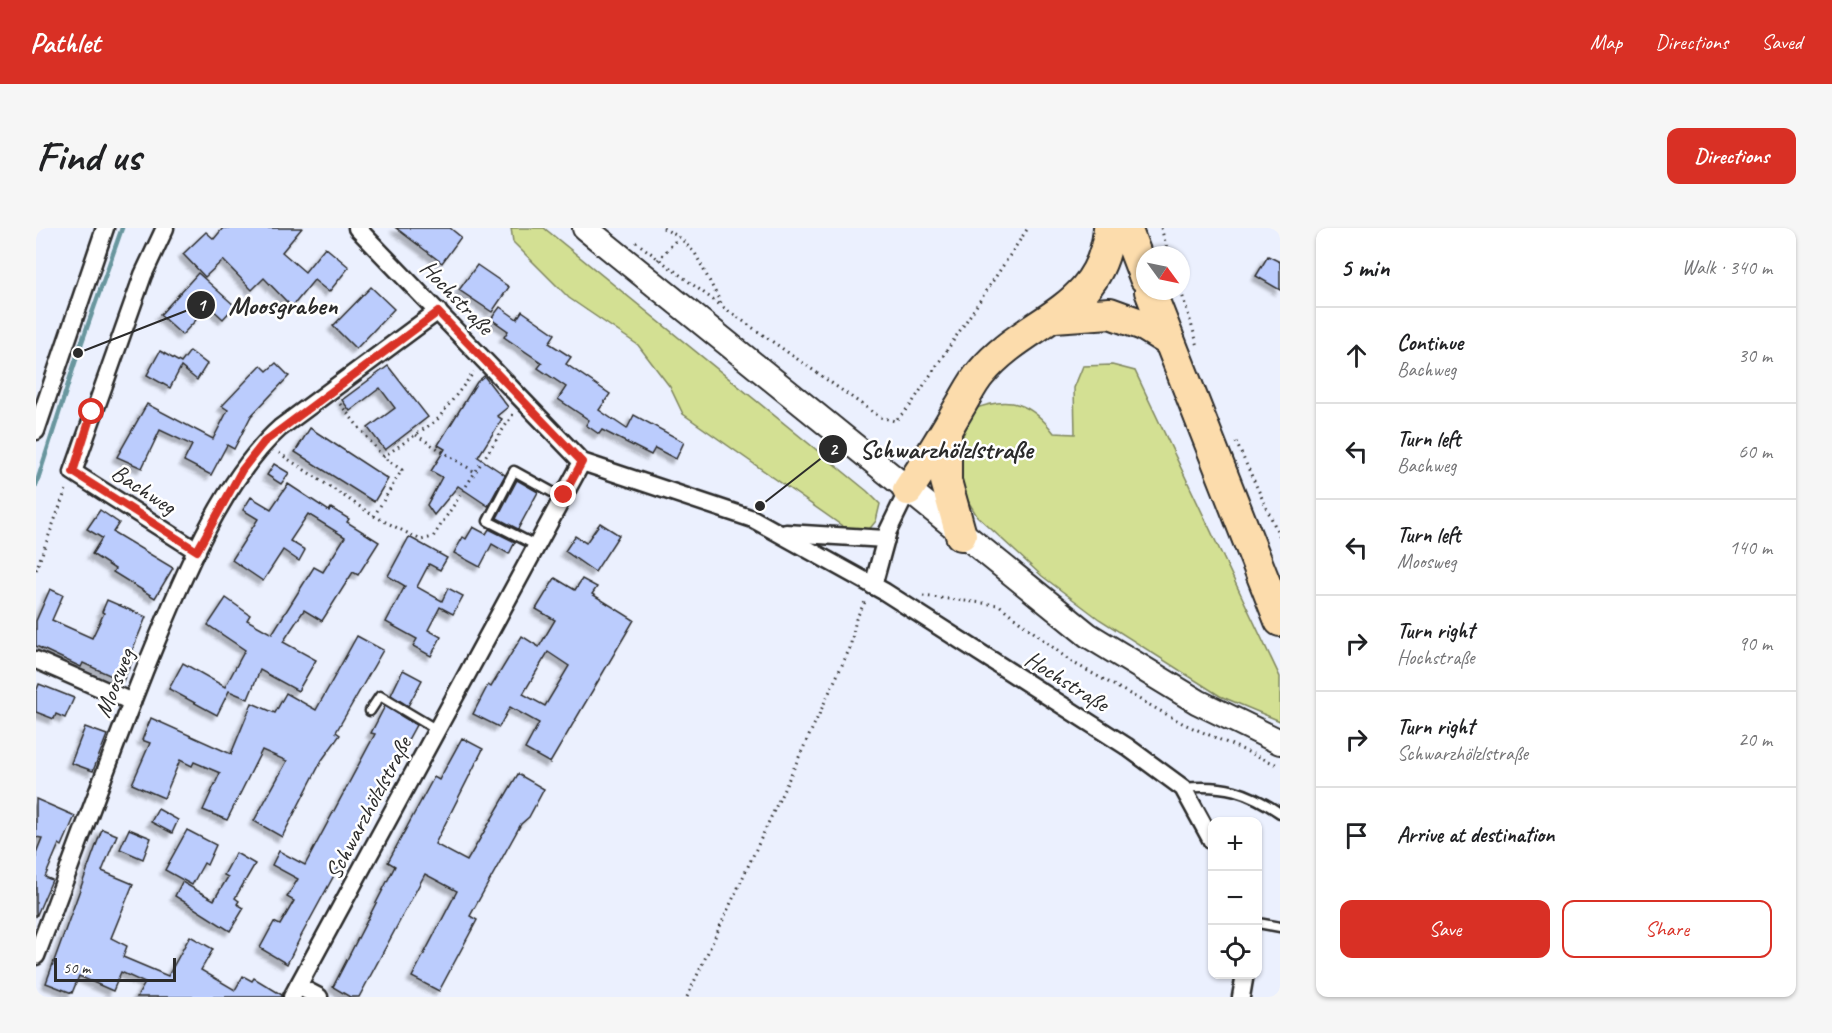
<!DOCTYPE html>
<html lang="en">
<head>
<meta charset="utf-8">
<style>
	:root { --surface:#fff; --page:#f6f6f6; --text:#202124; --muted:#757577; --line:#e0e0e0; --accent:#d93025 }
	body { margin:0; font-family:Caveat,sans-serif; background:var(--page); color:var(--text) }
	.controls { position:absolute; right:18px; bottom:18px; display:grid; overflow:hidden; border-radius:12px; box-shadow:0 2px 4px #0004 }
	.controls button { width:54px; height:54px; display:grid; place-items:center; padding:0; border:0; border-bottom:2px solid var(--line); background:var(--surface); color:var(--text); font:30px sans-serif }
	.compass { position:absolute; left:1100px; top:18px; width:54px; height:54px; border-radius:50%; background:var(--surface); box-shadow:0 2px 4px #0004; rotate:123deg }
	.scale { position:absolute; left:18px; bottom:15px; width:122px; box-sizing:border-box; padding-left:6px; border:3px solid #2b2b2b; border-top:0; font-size:16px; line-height:21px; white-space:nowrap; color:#2b2b2b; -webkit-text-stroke:4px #fff; paint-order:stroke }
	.stop { position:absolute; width:18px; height:18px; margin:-14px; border:4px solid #d93025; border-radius:50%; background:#fff }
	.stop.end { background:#d93025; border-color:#fff; box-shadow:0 2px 6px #0008 }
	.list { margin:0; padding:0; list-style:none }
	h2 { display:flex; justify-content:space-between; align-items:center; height:78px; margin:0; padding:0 24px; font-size:26px }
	h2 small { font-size:20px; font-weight:400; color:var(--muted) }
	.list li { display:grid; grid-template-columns:39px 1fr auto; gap:18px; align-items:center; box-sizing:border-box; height:96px; padding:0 24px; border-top:2px solid var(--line) }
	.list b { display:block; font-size:22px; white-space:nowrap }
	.list p { margin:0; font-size:20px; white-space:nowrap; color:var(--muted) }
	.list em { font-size:20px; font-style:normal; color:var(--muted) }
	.actions { display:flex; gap:12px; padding:18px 24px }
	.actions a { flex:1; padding:14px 0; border:2px solid var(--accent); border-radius:12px; text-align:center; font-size:21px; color:var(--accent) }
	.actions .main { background:var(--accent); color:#fff }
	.icon { flex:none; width:33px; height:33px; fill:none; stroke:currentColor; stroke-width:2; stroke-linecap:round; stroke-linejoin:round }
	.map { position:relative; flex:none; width:1244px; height:769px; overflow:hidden; border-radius:12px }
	header { display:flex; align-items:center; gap:36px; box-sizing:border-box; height:84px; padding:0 30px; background:var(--accent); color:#fff }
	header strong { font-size:28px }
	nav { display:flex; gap:33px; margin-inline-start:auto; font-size:21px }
	.intro { display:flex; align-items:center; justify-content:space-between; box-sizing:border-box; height:144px; padding:0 36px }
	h1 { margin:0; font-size:42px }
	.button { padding:15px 27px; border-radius:12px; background:var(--accent); color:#fff; font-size:21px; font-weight:700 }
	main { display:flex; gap:36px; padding:0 36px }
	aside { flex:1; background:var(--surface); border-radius:12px; box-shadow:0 2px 4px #0004 }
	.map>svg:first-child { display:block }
</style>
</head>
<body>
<header>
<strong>Pathlet</strong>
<nav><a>Map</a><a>Directions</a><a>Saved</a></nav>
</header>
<div class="intro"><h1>Find us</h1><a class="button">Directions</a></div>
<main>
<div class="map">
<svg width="1244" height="769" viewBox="0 0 1244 769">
	<defs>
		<filter id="shadow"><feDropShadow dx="-4.5" dy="4.5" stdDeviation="1.5" flood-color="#0004"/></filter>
	</defs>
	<rect width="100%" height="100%" fill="#ebf0fe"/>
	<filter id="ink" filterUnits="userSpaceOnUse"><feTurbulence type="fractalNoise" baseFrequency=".0167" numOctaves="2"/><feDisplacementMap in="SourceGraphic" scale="12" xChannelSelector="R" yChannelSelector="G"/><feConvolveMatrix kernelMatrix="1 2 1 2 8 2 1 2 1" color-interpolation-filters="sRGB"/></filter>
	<g filter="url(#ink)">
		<!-- green -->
		<g fill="#d3e093" stroke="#7f865f" stroke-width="1.5">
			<polygon points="475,0 508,0 831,263 844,276 840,293 831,304 815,304 647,186 634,159 602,117 533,70 477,14"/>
			<path d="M1076 137 1099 143 1244 449V493L1184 468 1063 391 1006 348 941 288 920 253 921 222 938 181C973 167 995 175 1018 205L1039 206 1038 160 1047 138Z"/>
		</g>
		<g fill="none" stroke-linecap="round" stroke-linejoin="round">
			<!-- stream -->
			<polyline stroke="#67969e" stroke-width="4.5" points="0,257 42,125 86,0"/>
		</g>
		<!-- building -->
		<g fill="#bbccfd" stroke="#2b2b2b" stroke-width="1.5" fill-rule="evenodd" filter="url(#shadow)">
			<polygon points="187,0 266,0 246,24 269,44 289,19 313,39 293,64 278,52 256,79 228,50 216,62 187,32 169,49 147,26 170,4 178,11"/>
			<polygon points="360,0 414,0 425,9 406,35"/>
			<polygon points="1232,28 1244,34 1244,62 1220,48"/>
			<polygon points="441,37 473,59 456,84 423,62"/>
			<polygon points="162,45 199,78 187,91 173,78 146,107 124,87"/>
			<polygon points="335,59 358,81 320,121 297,98"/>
			<polygon points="464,79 481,91 486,83 519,106 513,115 535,129 530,136 574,166 563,182 591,201 598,187 648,214 640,231 619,220 615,227 566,202 563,206 550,197 553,192 522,171 530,159 502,140 506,135 468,109 472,103 455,91"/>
			<polygon points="124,123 145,135 154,123 171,136 161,152 145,139 134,160 111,147"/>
			<polygon points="240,135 253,148 215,188 198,221 191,217 175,247 148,233 156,217 124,202 106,240 81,229 111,176 177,211 192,182 186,178 225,137 231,143"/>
			<polygon points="352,138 392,189 349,222 332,200 359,180 344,160 314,183 306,172"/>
			<polygon points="448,148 472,179 461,188 466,191 442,229 469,247 452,278 422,258 398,287 391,277 406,249 395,243 409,221 402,217 441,154"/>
			<polygon points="274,200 352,251 338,274 259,224"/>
			<polygon points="238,236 253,245 245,256 231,247"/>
			<polygon points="481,252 502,264 482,301 461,290"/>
			<polygon points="252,256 293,283 295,280 313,291 311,294 343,314 322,347 317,344 286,393 268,382 247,414 280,432 262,463 224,442 212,471 193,463 181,487 133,461 147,435 189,459 209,422 172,397 190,370 214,387 211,392 236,406 278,339 287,344 309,309 272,286 254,313 269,322 263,333 247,322 227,353 196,332 222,291 207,282 215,269 235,281"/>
			<polygon points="64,282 83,295 77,304 137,340 119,370 77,344 79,341 56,326 66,310 51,301"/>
			<polygon points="564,295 583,307 559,344 529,323 539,308 550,315"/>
			<polygon points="437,299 450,306 453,301 479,314 473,326 456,316 444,339 418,325 427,309 430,311"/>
			<polygon points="373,309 411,330 404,342 393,336 381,359 406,373 412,360 427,368 417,386 404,379 392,402 405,409 395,428 377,418 381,411 350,394 369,358 352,348"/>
			<path d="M519 350 539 362 546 351 561 359 556 366 598 392 514 535 489 521 503 495 474 479 463 499 437 486 452 457 455 459 486 408 503 419 519 392 500 381ZM512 424 533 438 509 478 487 466Z"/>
			<polygon points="14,361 27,367 16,392 56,410 68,385 66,384 71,372 110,389 96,423 100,425 87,453 47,435 45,439 0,418 0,393"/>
			<polygon points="321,408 347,422 300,504 304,507 286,532 246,609 218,593 251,533 226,522 191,592 167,582 184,545 158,534 156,538 144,532 128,570 96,556 114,515 106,512 115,490 195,526 216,475 239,485 250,465 280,482"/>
			<polygon points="367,442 386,452 372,478 355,467"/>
			<polygon points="3,456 38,470 29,490 20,486 18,491 0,484 0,464"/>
			<polygon points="349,478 380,497 265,708 251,736 224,720 238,694 244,697 258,673 251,669 262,651 236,637 243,623 269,637 339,506 335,505"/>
			<polygon points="49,499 71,507 57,543 35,535"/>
			<polygon points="426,510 447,521 399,616 431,633 482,546 508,561 493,589 485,596 434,688 441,692 403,763 376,749 421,663 389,646 323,769 314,769 297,759 359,638 352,634 398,549 403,552"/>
			<polygon points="0,571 39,588 26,618 23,616 9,649 16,652 0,689 0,625 6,610 0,609"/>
			<polygon points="122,581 142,592 136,605 115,594"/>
			<polygon points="66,601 81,607 66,643 97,656 75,710 91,718 87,729 132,748 154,708 177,721 165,742 199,762 207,748 216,753 218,750 246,767 246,769 101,769 109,755 85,744 77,763 43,748 36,765 10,755"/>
			<polygon points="93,601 115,610 107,631 84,621"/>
			<polygon points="151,602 180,617 171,637 168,635 156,657 129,642"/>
			<polygon points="200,625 219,636 199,670 203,673 201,676 208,680 194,703 139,668 146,654 178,672 192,649 188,647"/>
		</g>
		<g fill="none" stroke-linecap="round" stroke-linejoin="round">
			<defs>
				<g id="lane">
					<polyline points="501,318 452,293 478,243 518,265 528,267"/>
					<polyline points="334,483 344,468 401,502"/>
					<path d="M1147 560C1188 556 1211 563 1244 585"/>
					<polyline points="1222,695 1244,699"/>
				</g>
				<g id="street">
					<polyline points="129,0 107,47 37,244 161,323"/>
					<polyline points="321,0 546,234 717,291 849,364 1090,518 1147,560 1176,613"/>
					<polyline points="0,203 69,0"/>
					<polyline points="750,305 850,311"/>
					<polyline points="837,358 852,303 872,262"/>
					<polyline points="0,432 96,474"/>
					<path d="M0 728C36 634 70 539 107 446 138 370 182 255 244 200L402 83"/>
					<polyline points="262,758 283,769"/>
					<polyline points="256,769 546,234"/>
					<polyline points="1205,769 1209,746"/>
				</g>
				<polyline id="secondary" points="549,0 1052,407 1162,474 1244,514"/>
				<g id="highway">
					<polyline points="1090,0 1109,50"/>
					<polyline points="1114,63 1244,393"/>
					<polyline points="1018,89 1074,85 1107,97 1133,113"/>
					<polyline points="910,204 910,253 925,307"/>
					<path d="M872 262C890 235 907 208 923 180 930 169 936 155 945 145 990 90 1067 84 1073 0"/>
				</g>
			</defs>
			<!-- lane casing -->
			<use href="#lane" stroke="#2b2b2b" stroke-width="13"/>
			<!-- street casing -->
			<use href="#street" stroke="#2b2b2b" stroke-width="21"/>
			<!-- secondary casing -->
			<use href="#secondary" stroke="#2b2b2b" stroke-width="28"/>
			<!-- highway casing -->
			<use href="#highway" stroke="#2b2b2b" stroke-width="34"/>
			<!-- path -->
			<g stroke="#2b2b2b" stroke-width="3" stroke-dasharray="1.5 4.5" stroke-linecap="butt">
				<polyline points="627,0 643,9 659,25 687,79 844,189 859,193 874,178 992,0"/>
				<polyline points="1125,0 1133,27"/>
				<polyline points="600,14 684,77"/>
				<polyline points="622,32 643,9"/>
				<polyline points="1145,63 1162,118"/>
				<polyline points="304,176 347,229 366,242 338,288"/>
				<polyline points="380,207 439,244"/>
				<polyline points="1200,214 1244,309"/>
				<polyline points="243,225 338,288 385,312 397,309 477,186"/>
				<polyline points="347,229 401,192 438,144"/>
				<polyline points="0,342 31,259"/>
				<polyline points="887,368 963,377 1034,433 1148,496 1244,538"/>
				<polyline points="651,769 814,420 820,391 830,372"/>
			</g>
			<!-- lane -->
			<use href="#lane" stroke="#fff" stroke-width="8"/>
			<!-- street -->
			<use href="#street" stroke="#fff" stroke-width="16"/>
			<!-- secondary -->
			<use href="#secondary" stroke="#fff" stroke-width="24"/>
			<!-- highway -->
			<use href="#highway" stroke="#fcdcac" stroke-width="30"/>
		</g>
	</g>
	<g fill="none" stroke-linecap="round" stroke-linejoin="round" filter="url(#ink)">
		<!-- route -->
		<polyline stroke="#d93025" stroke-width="8" points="56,184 37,244 161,323 206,242 228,214 402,84 546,234 528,267"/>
	</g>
	<g text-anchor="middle" stroke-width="5" stroke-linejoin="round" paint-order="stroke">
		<!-- street labels -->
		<g font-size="24" fill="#2b2b2b" stroke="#fff">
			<text transform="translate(421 69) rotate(46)" y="8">Hochstraße</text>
			<text transform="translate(108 261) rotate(33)" y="8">Bachweg</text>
			<text transform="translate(1031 453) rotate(32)" y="8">Hochstraße</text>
			<text transform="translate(78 455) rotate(-69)" y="8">Moosweg</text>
			<text transform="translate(332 580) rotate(-62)" y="8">Schwarzhölzlstraße</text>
		</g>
	</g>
	<!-- callouts -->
	<path fill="none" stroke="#2b2b2b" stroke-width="2" d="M42 125L165 77M724 278L797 221"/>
	<g fill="#2b2b2b" stroke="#fff" stroke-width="2">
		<circle cx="42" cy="125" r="6"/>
		<circle cx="724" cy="278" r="6"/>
		<circle cx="165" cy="77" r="15"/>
		<circle cx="797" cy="221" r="15"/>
	</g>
	<g font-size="18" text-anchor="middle" font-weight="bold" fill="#fff">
		<text x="165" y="83">1</text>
		<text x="797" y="227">2</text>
	</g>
	<g font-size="26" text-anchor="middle" font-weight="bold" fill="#2b2b2b" stroke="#fff" stroke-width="5" stroke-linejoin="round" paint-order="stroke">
		<text x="247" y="86">Moosgraben</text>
		<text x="910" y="230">Schwarzhölzlstraße</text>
	</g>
</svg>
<div class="controls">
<button>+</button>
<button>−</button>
<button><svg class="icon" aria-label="locate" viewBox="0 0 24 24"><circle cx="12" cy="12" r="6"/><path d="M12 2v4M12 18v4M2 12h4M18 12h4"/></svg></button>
</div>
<svg class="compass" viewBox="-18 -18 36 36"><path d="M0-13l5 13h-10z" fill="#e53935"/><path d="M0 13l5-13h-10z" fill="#757577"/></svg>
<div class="scale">50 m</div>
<div class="stop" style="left:56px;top:184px"></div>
<div class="stop end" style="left:528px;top:267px"></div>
</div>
<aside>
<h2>5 min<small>Walk · 340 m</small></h2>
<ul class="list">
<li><svg class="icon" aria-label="ahead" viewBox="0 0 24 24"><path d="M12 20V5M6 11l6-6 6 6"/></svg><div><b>Continue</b><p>Bachweg</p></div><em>30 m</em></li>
<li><svg class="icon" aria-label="left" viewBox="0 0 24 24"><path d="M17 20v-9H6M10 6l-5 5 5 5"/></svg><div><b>Turn left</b><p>Bachweg</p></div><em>60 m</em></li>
<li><svg class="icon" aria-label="left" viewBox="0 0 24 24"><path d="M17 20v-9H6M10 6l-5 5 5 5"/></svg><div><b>Turn left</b><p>Moosweg</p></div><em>140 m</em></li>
<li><svg class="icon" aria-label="right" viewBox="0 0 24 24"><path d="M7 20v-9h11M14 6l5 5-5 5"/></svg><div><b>Turn right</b><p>Hochstraße</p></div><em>90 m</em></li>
<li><svg class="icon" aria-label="right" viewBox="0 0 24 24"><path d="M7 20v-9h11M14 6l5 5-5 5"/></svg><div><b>Turn right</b><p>Schwarzhölzlstraße</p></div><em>20 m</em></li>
<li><svg class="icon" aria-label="arrive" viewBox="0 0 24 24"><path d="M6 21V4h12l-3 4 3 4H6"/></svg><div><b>Arrive at destination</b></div></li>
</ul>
<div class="actions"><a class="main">Save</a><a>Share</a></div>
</aside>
</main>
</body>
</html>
